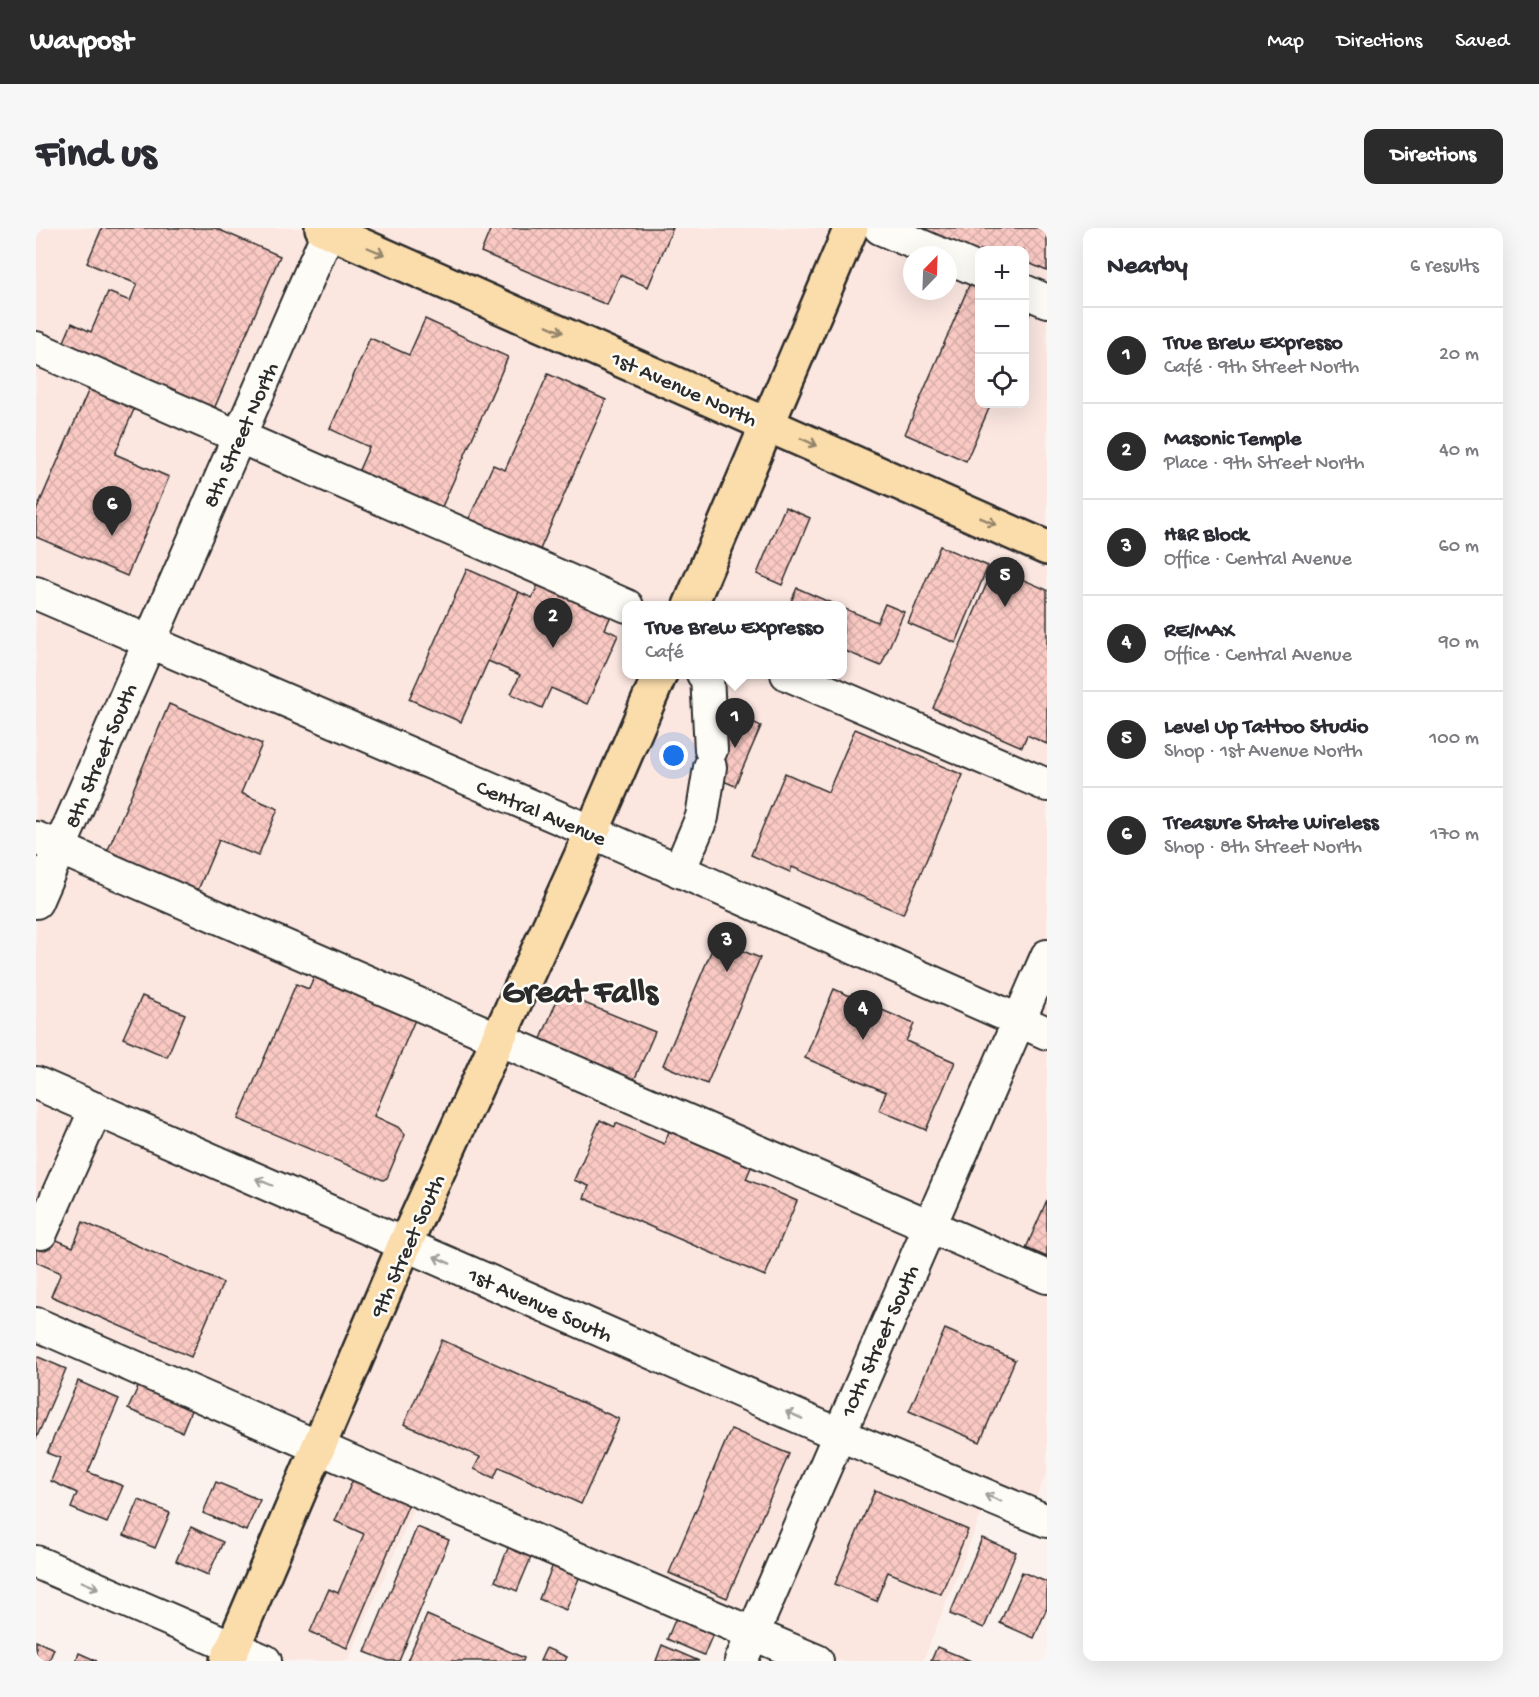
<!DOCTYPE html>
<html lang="en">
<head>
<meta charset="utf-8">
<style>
	:root { --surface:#fff; --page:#f7f7f7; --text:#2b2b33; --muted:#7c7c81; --line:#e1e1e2; --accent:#2b2b2b }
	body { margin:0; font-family:"Gochi Hand",sans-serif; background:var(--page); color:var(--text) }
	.controls { position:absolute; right:18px; top:18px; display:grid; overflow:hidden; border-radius:12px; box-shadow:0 6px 24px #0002 }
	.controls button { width:54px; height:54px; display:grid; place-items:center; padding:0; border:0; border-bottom:2px solid var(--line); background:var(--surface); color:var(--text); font:30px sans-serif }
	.compass { position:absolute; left:867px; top:18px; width:54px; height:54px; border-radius:50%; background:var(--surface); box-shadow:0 6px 24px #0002; rotate:23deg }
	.you { position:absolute; left:638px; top:528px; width:21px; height:21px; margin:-15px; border:4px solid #fff; border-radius:50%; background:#1a73e8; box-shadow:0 0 0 9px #1a73e833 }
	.badge { display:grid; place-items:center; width:39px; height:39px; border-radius:50%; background:var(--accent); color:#fff; font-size:20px; font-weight:700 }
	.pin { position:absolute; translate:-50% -50px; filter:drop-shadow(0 2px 3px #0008) }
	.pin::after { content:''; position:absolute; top:32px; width:21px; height:18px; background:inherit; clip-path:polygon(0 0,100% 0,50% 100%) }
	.popup { position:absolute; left:586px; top:373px; width:225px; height:78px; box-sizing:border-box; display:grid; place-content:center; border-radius:12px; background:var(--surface); filter:drop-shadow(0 2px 4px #0005); font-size:20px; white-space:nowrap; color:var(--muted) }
	.popup b { font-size:22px; color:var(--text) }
	.popup::after { content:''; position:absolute; left:50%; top:100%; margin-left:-12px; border:12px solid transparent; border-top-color:var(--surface) }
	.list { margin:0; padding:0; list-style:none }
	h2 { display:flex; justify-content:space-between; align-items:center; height:78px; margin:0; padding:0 24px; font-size:26px }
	h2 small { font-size:20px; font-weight:400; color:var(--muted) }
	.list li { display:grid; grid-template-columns:39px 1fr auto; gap:18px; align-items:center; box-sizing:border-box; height:96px; padding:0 24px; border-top:2px solid var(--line) }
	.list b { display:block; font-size:22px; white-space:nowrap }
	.list p { margin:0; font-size:20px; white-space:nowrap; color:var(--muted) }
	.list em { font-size:20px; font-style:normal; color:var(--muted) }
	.icon { flex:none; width:33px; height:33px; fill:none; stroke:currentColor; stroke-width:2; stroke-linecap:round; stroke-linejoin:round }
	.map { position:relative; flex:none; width:1011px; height:1433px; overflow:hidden; border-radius:12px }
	header { display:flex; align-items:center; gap:36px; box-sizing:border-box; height:84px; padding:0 30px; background:var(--accent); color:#fff }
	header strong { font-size:28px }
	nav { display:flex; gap:33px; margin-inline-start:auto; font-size:21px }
	.intro { display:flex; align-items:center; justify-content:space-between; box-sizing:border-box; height:144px; padding:0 36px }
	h1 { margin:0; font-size:42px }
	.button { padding:15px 27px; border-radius:12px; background:var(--accent); color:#fff; font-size:21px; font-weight:700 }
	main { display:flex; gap:36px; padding:0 36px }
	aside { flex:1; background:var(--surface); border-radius:12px; box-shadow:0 6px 24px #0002 }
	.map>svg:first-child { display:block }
</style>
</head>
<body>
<header>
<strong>Waypost</strong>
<nav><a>Map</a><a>Directions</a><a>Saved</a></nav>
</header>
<div class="intro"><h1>Find us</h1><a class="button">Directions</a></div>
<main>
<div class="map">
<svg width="1011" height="1433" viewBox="0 0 1011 1433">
	<defs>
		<pattern id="building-cross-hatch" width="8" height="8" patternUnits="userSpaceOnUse" patternTransform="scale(1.5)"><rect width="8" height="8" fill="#fac9c3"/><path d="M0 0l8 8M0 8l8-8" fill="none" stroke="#d6ada8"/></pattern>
	</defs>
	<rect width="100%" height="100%" fill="#fcf2ed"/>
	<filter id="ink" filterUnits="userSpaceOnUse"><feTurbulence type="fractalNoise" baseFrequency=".0167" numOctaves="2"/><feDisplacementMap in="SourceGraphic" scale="12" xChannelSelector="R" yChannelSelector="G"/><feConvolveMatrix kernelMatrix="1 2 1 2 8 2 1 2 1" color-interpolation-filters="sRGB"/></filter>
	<g filter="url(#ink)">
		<!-- built -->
		<path fill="#fbe6e0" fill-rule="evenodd" d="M0 0H1011V1244L993 1285 952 1269 887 1433H781L385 1264 312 1433H191L282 1220 0 1096ZM944 22H988V176H944ZM876 27H912V63H876ZM591 378H807V446H591Z"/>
		<!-- building -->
		<g fill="url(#building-cross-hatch)" stroke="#2b2b2b" stroke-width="1.5">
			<polygon points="66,0 179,0 244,28 178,181 27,116 36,95 55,104 72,64 94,73 101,56 51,35"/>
			<polygon points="455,0 637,0 612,59 584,47 571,77 445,24"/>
			<polygon points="872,0 1011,0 1011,43 988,33 988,22 944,22 944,32"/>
			<polygon points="935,53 944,56 944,176 955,176 930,233 869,206"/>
			<polygon points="988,75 997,79 988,99"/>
			<polygon points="389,91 472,129 405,281 322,244 333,219 294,201 334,110 373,127"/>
			<polygon points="512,146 570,172 502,326 431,295 457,237 469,242"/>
			<polygon points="57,152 102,172 79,226 133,249 91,348 0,309 0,283"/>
			<polygon points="749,279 774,290 746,357 721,346"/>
			<polygon points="904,318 952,338 920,415 872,395"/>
			<polygon points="958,339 1011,362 1011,516 991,507 986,519 897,480"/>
			<polygon points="431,341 483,364 425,494 373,471"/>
			<polygon points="506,348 578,381 569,401 582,407 551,476 515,460 506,480 475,466 484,447 452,433 483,364 496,370"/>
			<polygon points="761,360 802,378 753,378"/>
			<polygon points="849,376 868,384 845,438 807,422 807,380 841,394"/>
			<polygon points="133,476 226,516 205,565 242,581 222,628 183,612 160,667 69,629"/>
			<polygon points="709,490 725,498 699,558 683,551 688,499 704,500"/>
			<polygon points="819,501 927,547 867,686 756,639 754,644 715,627 749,545 792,564"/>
			<polygon points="680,712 724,730 671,856 627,837"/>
			<polygon points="280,744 381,787 338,888 362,899 369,907 351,950 347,952 202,891 260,756 273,761"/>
			<polygon points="798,761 878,796 870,813 919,834 890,902 843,882 850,864 769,830"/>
			<polygon points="524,765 619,804 596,857 502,818"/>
			<polygon points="106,768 149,786 131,829 87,810"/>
			<polygon points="564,892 579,899 580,895 628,916 637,894 719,930 710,951 761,973 729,1048 548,970 553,958 538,952"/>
			<polygon points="1011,972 1011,1029 990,1020"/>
			<polygon points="47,994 187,1055 155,1129 15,1068 25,1045 0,1034 0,1003 37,1019"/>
			<polygon points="909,1101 979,1132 944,1214 873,1183"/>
			<polygon points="406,1112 583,1191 545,1276 463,1239 458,1250 438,1241 444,1229 368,1196"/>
			<polygon points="0,1128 30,1141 0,1211"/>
			<polygon points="42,1153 83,1171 52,1244 87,1258 71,1295 35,1280 41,1265 15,1253 24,1230 11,1225"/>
			<polygon points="103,1157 156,1180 146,1204 92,1181"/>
			<polygon points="695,1201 753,1226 691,1370 633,1345"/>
			<polygon points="318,1249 374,1273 311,1420 274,1404 293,1361 302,1365 328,1306 299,1293"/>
			<polygon points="180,1254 224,1272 210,1303 167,1285"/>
			<polygon points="839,1262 932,1302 905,1366 852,1344 840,1373 799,1356"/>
			<polygon points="103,1272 134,1285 119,1320 88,1307"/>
			<polygon points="155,1299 187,1314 172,1347 140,1333"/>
			<polygon points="381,1299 413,1312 363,1433 352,1433 329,1424"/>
			<polygon points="476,1310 499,1320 481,1363 459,1353"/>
			<polygon points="946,1310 980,1324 948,1400 914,1386"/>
			<polygon points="519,1332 546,1343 530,1382 503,1371"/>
			<polygon points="986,1344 1011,1354 1011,1380 998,1410 964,1395"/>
			<polygon points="642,1385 679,1401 668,1427 631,1411"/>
			<polygon points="391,1387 488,1430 487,1433 371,1433"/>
			<polygon points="0,1413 18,1421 13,1433 0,1433"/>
			<polygon points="626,1417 663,1433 620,1433"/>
			<polygon points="901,1419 935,1433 895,1433"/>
			<polygon points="510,1420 531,1429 529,1433 504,1433"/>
			<polygon points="43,1425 61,1433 40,1433"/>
		</g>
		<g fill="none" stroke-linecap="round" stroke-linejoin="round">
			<defs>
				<g id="minor">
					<polyline points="844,0 906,27"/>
					<polyline points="912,29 944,43"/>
					<polyline points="988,63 1011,73"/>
					<polyline points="0,120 591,378"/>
					<polyline points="0,365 556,604 1011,805"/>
					<polyline points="667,446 671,448 675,522"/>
					<polyline points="751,446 1011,557"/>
					<polyline points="0,610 1011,1049"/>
					<polyline points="643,643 666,589 674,539"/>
					<polyline points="0,674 294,0"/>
					<polyline points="0,855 802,1206 1011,1293"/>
					<polyline points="5,1005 60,881"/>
					<polyline points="0,1096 385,1264 781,1433"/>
					<polyline points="0,1334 229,1433"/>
					<polyline points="705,1433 1011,728"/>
				</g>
				<g id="major">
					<polyline points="286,0 1011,320"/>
					<polyline points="654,378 815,0"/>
					<polyline points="191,1433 369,1016 556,604 624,446"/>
				</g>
			</defs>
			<!-- minor casing -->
			<use href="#minor" stroke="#2b2b2b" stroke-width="36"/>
			<!-- major casing -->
			<use href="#major" stroke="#2b2b2b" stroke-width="38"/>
			<!-- minor -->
			<use href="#minor" stroke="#fdfcf7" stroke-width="32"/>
			<!-- major -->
			<use href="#major" stroke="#fbdcab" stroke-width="33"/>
		</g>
		<!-- one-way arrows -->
		<defs><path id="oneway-shaft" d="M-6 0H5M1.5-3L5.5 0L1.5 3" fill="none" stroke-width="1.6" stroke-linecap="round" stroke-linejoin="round" transform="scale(1.5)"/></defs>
		<g stroke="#93846b">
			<use href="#oneway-shaft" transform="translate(340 23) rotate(23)"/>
			<use href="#oneway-shaft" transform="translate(519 101) rotate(24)"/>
			<use href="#oneway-shaft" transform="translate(773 214) rotate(24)"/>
			<use href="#oneway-shaft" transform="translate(952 293) rotate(24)"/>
		</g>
		<g stroke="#9e9e9b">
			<use href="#oneway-shaft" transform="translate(228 954) rotate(-157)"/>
			<use href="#oneway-shaft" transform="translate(406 1032) rotate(-156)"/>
			<use href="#oneway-shaft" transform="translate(758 1187) rotate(-156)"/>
			<use href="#oneway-shaft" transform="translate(957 1270) rotate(-158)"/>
			<use href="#oneway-shaft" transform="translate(54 1357) rotate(23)"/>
		</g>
	</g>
	<g text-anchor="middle" stroke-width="5" stroke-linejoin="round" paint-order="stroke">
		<!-- street labels -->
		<g font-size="22" fill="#2b2b2b" stroke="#fdfcf7">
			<text transform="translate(649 159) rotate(24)" y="8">1st Avenue North</text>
			<text transform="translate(203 206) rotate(-66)" y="8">8th Street North</text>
			<text transform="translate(63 527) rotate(-67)" y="8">8th Street South</text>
			<text transform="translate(506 583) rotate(23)" y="8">Central Avenue</text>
			<text transform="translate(370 1017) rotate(-66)" y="8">9th Street South</text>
			<text transform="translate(505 1075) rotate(24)" y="8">1st Avenue South</text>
			<text transform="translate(842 1112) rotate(-66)" y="8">10th Street South</text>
		</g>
		<!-- town labels -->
		<g font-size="34" font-weight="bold" fill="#2b2b2b" stroke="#fdfcf7">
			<text x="544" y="773">Great Falls</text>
		</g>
	</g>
</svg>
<div class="controls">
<button>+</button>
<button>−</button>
<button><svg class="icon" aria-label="locate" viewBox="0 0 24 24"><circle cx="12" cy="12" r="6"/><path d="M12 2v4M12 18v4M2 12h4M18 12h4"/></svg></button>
</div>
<svg class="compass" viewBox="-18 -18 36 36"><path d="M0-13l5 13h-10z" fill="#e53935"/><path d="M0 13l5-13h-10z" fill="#7c7c81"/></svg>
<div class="you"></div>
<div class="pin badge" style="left:699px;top:520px">1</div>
<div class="popup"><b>True Brew Expresso</b>Café</div>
<div class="pin badge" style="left:517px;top:420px">2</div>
<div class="pin badge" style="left:691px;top:744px">3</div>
<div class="pin badge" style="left:827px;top:812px">4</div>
<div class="pin badge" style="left:969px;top:379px">5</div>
<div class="pin badge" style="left:76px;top:308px">6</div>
</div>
<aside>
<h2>Nearby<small>6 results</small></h2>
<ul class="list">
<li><span class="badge">1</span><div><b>True Brew Expresso</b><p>Café · 9th Street North</p></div><em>20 m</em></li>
<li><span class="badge">2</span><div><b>Masonic Temple</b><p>Place · 9th Street North</p></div><em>40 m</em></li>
<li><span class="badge">3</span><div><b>H&amp;R Block</b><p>Office · Central Avenue</p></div><em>60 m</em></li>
<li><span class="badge">4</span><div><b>RE/MAX</b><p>Office · Central Avenue</p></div><em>90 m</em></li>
<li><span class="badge">5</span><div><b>Level Up Tattoo Studio</b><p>Shop · 1st Avenue North</p></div><em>100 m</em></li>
<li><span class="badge">6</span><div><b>Treasure State Wireless</b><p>Shop · 8th Street North</p></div><em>170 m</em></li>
</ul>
</aside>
</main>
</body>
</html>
